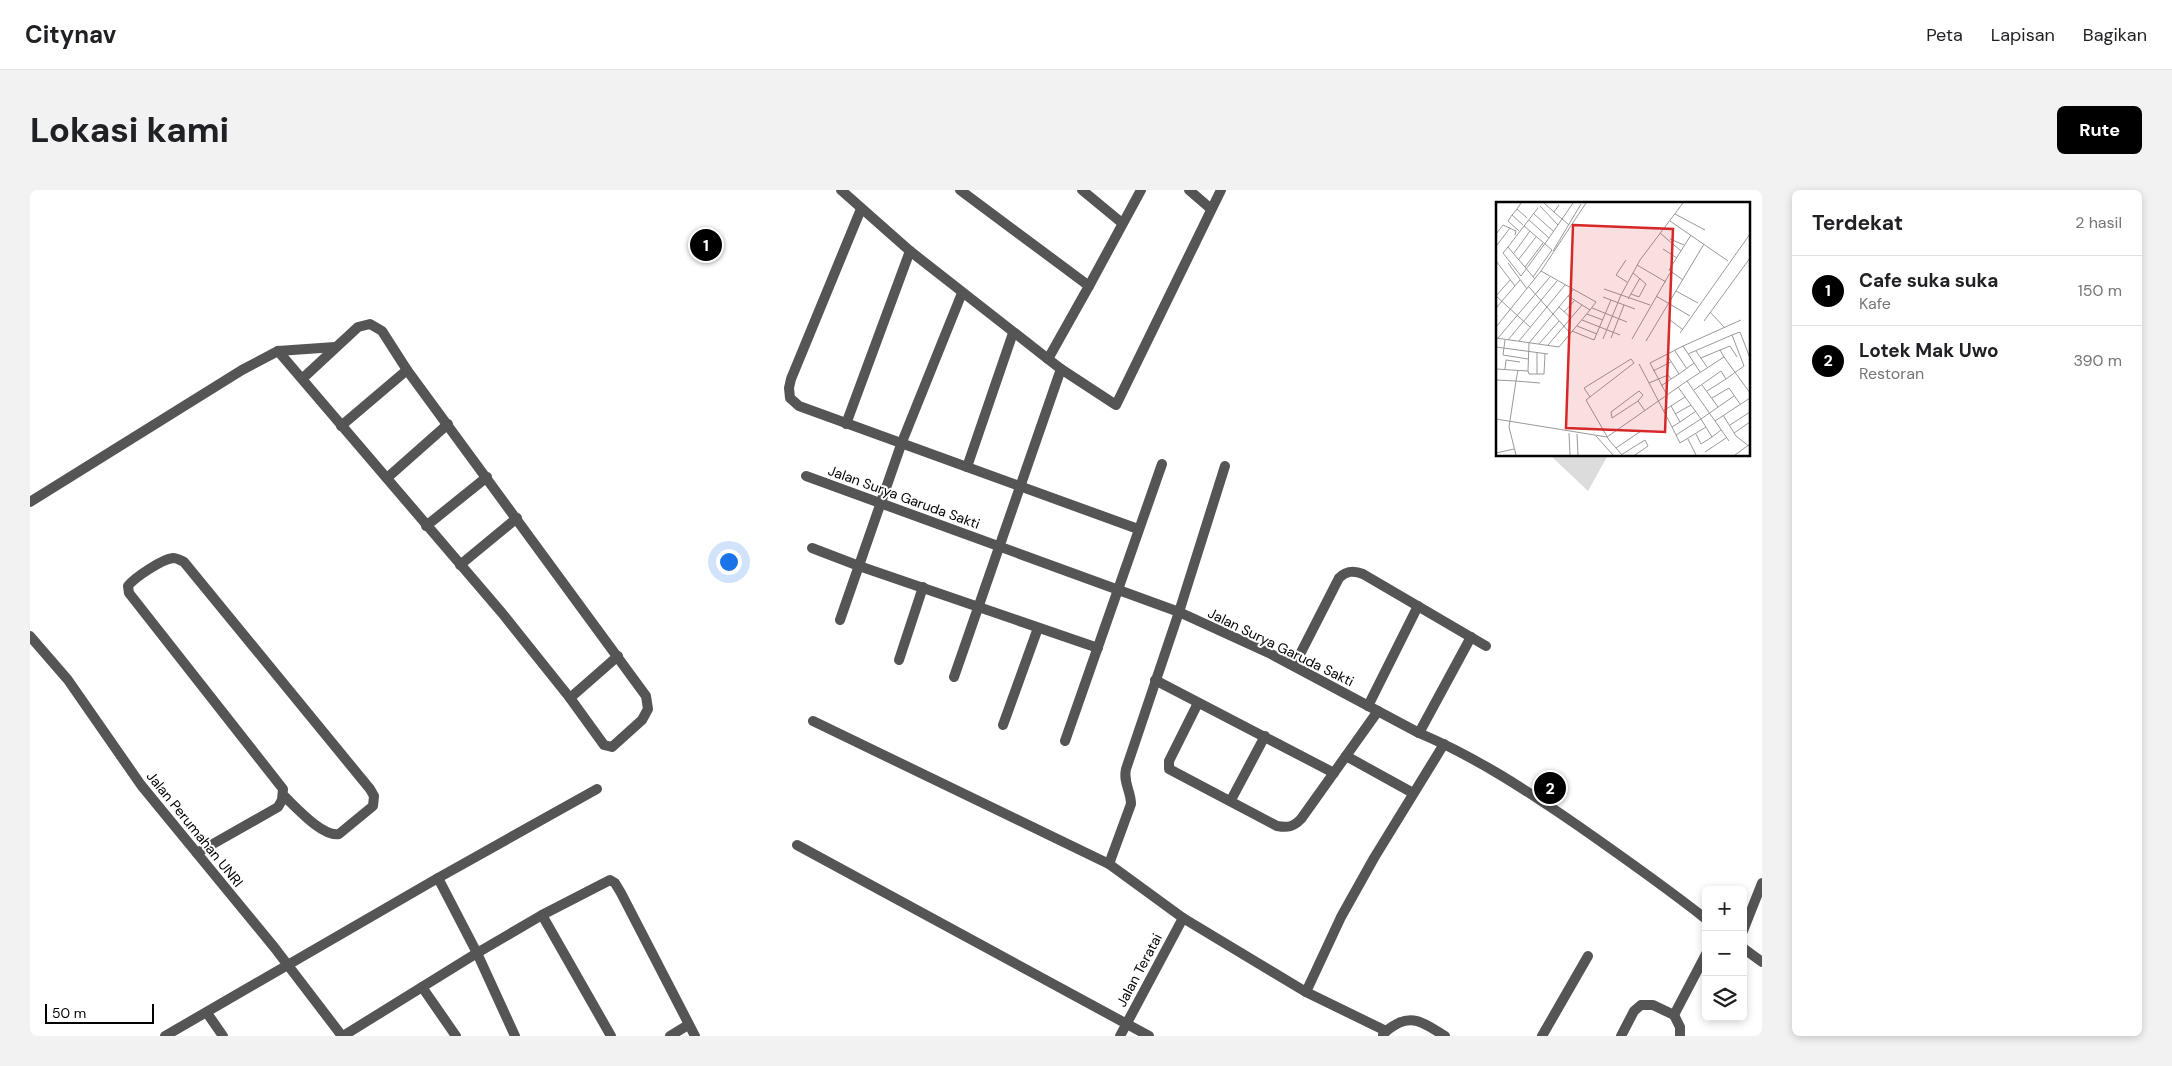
<!DOCTYPE html>
<html lang="id">
<head>
<meta charset="utf-8">
<style>
	:root { --surface:#fff; --page:#f2f2f2; --text:#202124; --muted:#757577; --line:#e0e0e0; --accent:#000 }
	body { margin:0; font-family:"DM Sans",sans-serif; background:var(--page); color:var(--text) }
	.controls { position:absolute; right:15px; bottom:15px; display:grid; overflow:hidden; border-radius:8px; box-shadow:0 2px 8px #0003 }
	.controls button { width:45px; height:45px; display:grid; place-items:center; padding:0; border:0; border-bottom:1px solid var(--line); background:var(--surface); color:var(--text); font:25px sans-serif }
	.scale { position:absolute; left:15px; bottom:12px; width:109px; box-sizing:border-box; padding-left:5px; border:2px solid #000; border-top:0; font-size:14px; line-height:18px; white-space:nowrap; color:#000; -webkit-text-stroke:4px #fff; paint-order:stroke }
	.you { position:absolute; left:698px; top:371px; width:18px; height:18px; margin:-12px; border:4px solid #fff; border-radius:50%; background:#1a73e8; box-shadow:0 0 0 8px #1a73e833 }
	.badge { display:grid; place-items:center; width:32px; height:32px; border-radius:50%; background:var(--accent); color:#fff; font-size:16px; font-weight:700 }
	.pin { position:absolute; translate:-50% -50%; border:2px solid #fff; box-shadow:0 1px 5px #0006 }
	.list { margin:0; padding:0; list-style:none }
	h2 { display:flex; justify-content:space-between; align-items:center; height:65px; margin:0; padding:0 20px; font-size:21px }
	h2 small { font-size:16px; font-weight:400; color:var(--muted) }
	.list li { display:grid; grid-template-columns:32px 1fr auto; gap:15px; align-items:center; box-sizing:border-box; height:70px; padding:0 20px; border-top:1px solid var(--line) }
	.list b { display:block; font-size:19px; white-space:nowrap }
	.list p { margin:0; font-size:16px; white-space:nowrap; color:var(--muted) }
	.list em { font-size:16px; font-style:normal; color:var(--muted) }
	.icon { flex:none; width:28px; height:28px; fill:none; stroke:currentColor; stroke-width:2; stroke-linecap:round; stroke-linejoin:round }
	.map { position:relative; flex:none; width:1732px; height:846px; overflow:hidden; border-radius:8px }
	header { display:flex; align-items:center; gap:30px; box-sizing:border-box; height:70px; padding:0 25px; background:var(--surface); border-bottom:1px solid var(--line) }
	header strong { font-size:24px }
	nav { display:flex; gap:28px; margin-inline-start:auto; font-size:18px }
	.intro { display:flex; align-items:center; justify-content:space-between; box-sizing:border-box; height:120px; padding:0 30px }
	h1 { margin:0; font-size:35px }
	.button { padding:12px 22px; border-radius:8px; background:var(--accent); color:#fff; font-size:18px; font-weight:700 }
	main { display:flex; gap:30px; padding:0 30px }
	aside { flex:1; background:var(--surface); border-radius:8px; box-shadow:0 2px 8px #0003 }
	.map>svg:first-child { display:block }
</style>
</head>
<body>
<header>
<strong>Citynav</strong>
<nav><a>Peta</a><a>Lapisan</a><a>Bagikan</a></nav>
</header>
<div class="intro"><h1>Lokasi kami</h1><a class="button">Rute</a></div>
<main>
<div class="map">
<svg width="1732" height="846" viewBox="0 0 1732 846">
	<rect width="100%" height="100%" fill="#fff"/>
	<!-- green -->
	<polygon fill="#dcdcdc" points="1520,265 1578,265 1558,301"/>
	<g fill="none" stroke-linecap="round" stroke-linejoin="round">
		<!-- minor -->
		<g stroke="#555" stroke-width="10">
			<polyline points="811,0 880,61 1018,169 1059,96 930,0"/>
			<polyline points="1052,0 1092,33"/>
			<polyline points="1159,0 1181,19"/>
			<polyline points="831,19 761,189 759,198 760,208 769,216 1108,339"/>
			<polyline points="1059,96 1111,0"/>
			<polyline points="248,161 305,157"/>
			<polyline points="1018,169 1031,179 1086,215 1191,0"/>
			<polyline points="816,234 880,61"/>
			<polyline points="311,236 377,180"/>
			<polyline points="937,277 983,143"/>
			<path d="M776 286 1149 422 1241 464 1389 543C1446 567 1496 600 1547 635 1590 665 1634 696 1676 729"/>
			<polyline points="357,288 418,234"/>
			<polyline points="0,312 212,180 248,161 472,423 540,508 574,555 582,557 612,530 618,519 616,506 377,180 352,141 340,134 328,137 272,189"/>
			<polyline points="396,336 457,287"/>
			<polyline points="782,358 829,376 1068,458"/>
			<polyline points="430,375 487,328"/>
			<polyline points="810,430 872,252 932,103"/>
			<polyline points="0,446 38,490 111,595 244,757 312,846"/>
			<polyline points="869,470 893,397"/>
			<path d="M1264 476 1309 388C1316 381 1323 380 1333 384L1456 456"/>
			<polyline points="924,487 1031,179"/>
			<polyline points="1125,490 1304,583"/>
			<polyline points="540,508 588,466"/>
			<path d="M1168 513 1139 571V579L1247 636C1258 638 1263 637 1271 629L1348 521"/>
			<polyline points="1338,516 1388,416"/>
			<polyline points="783,531 1079,674 1153,728 1276,802 1356,841"/>
			<polyline points="973,535 1008,438"/>
			<polyline points="1389,543 1441,447"/>
			<polyline points="1035,551 1132,274"/>
			<polyline points="1316,566 1383,603"/>
			<polyline points="1201,610 1235,546"/>
			<polyline points="767,655 1119,846"/>
			<path d="M167 663 248 617 252 610 253 599 99 403 98 396C104 388 132 369 143 368 147 368 150 370 154 372L340 599 344 606 343 616 309 644C292 647 266 617 253 605"/>
			<path d="M1079 674 1101 614C1101 601 1093 593 1096 579L1149 422 1195 276"/>
			<polyline points="408,688 567,599"/>
			<polyline points="512,725 581,846"/>
			<polyline points="1713,741 1732,693"/>
			<polyline points="1713,758 1732,772"/>
			<polyline points="392,797 426,846"/>
			<polyline points="1276,802 1311,727 1344,668 1414,554"/>
			<polyline points="177,823 193,846"/>
			<polyline points="1644,825 1650,837 1650,846"/>
			<path d="M1353 845C1356 840 1360 838 1365 835 1384 823 1398 836 1415 846"/>
			<polyline points="135,846 408,688 447,763 485,846"/>
			<polyline points="313,846 447,763 512,725 580,690 585,693 591,703 665,846"/>
			<polyline points="640,846 658,835"/>
			<polyline points="1090,846 1153,728"/>
			<polyline points="1512,846 1558,766"/>
			<polyline points="1591,846 1604,821 1611,815 1623,815 1644,825 1676,764"/>
		</g>
	</g>
	<g text-anchor="middle" stroke-width="4" stroke-linejoin="round" paint-order="stroke">
		<!-- street labels -->
		<g font-size="14" fill="#000" stroke="#fff">
			<text transform="translate(874 307) rotate(20)" y="5">Jalan Surya Garuda Sakti</text>
			<text transform="translate(1251 457) rotate(26)" y="5">Jalan Surya Garuda Sakti</text>
			<text transform="translate(165 639) rotate(51)" y="5">Jalan Perumahan UNRI</text>
			<text transform="translate(1109 780) rotate(-62)" y="5">Jalan Teratai</text>
		</g>
	</g>
	<!-- overview -->
	<g transform="translate(1466 12)">
		<rect width="254" height="254" fill="#fff"/>
		<path fill="none" stroke="#999" stroke-width="1" d="M25 1 21 7 31 16M48 1 58 10 63 3M44 4 62 23M21 7 16 13 27 23M58 10 73 23M38 12 57 29M179 12 209 28M16 13 12 19 23 29M33 18 53 36 77 1M174 19 232 59M28 24 42 6M164 31 185 49M0 32 7 23 20 29 19 33M174 37 188 43M1 43 14 26M12 45 7 51 25 74 53 36M167 47 181 56M57 49 85 2M18 51 34 29M23 57 40 35M130 58 120 73 131 80M0 59 19 84M12 61 31 87M141 63 170 80M29 65 47 41M45 69 100 100 94 108M37 75 56 48 28 24 12 45 39 77M187 78 173 68 195 33M33 85 74 131M108 87 154 103M180 89 202 101M135 92 143 95 150 82 137 71M0 94 34 125M0 94 14 78M72 94 86 103M160 94 194 114M107 95 139 107M132 97 144 76M63 105 75 116M0 106 24 78M96 106 131 120M68 110 79 98M214 110 229 126M91 112 107 118M86 118 124 133M174 118 186 127M208 119 254 56M81 124 101 132M0 125 45 69 90 1M76 129 98 138 115 98M184 131 254 32M236 133 244 130 254 156M0 136 63 145 94 108 86 103 52 143M2 136 54 75M115 136 128 103M107 137 125 93 144 58 187 1M136 137 174 71M9 138 7 153 32 157M12 138 61 79M23 139 69 83M150 139 208 42M43 142 63 119M0 145 52 152M224 148 234 144 241 155M179 149 191 167M200 149 211 165M192 152 236 133 248 164 230 177 225 169 198 188M171 153 183 172 175 177M205 156 224 148 228 155M143 162 153 181M0 167 32 169 33 141 77 88M9 167 10 158 24 160M32 169 33 172H48L49 152M157 169 175 160M204 170 187 144 245 118M41 172V150M183 172 198 161M0 178 20 179 22 168M191 179 228 155 254 191M206 183 222 205M165 184 175 177 172 173 153 181 176 225 184 220 175 204M182 185 205 217 238 194M211 189 230 177M171 193 154 161 187 144M94 195 88 186 135 157 138 161 90 198 113 238 126 253M216 196 233 186 244 202M142 199 147 193 143 189 115 210 116 216 142 199 149 209M167 209 189 195M179 212 195 203M227 213 240 234 254 245M0 217 111 235 191 179 219 219 254 196M219 219 233 239M184 220 200 209M234 223 254 210M176 225 180 233 205 217 216 235 225 228M73 231 74 253M238 231 254 220M81 232 82 253M200 232 205 242 216 235M180 233 184 241 210 225M100 234 117 253M192 237 200 253M120 246 145 229M209 250 230 236M0 251 18 247M20 253 13 225 20 179 44 181M125 253 149 238 152 244 139 253M239 253 254 242"/>
		<path fill="#d62828" fill-opacity="0.15" stroke="#d62828" stroke-width="2.5" d="M77 23 177 27 169 230 70 226Z"/>
		<rect width="254" height="254" fill="none" stroke="#000" stroke-width="2.5"/>
	</g>
</svg>
<div class="controls">
<button>+</button>
<button>−</button>
<button><svg class="icon" aria-label="layers" viewBox="0 0 24 24"><path d="M12 4l9 5-9 5-9-5zM3 14l9 5 9-5"/></svg></button>
</div>
<div class="scale">50 m</div>
<div class="you"></div>
<div class="pin badge" style="left:676px;top:55px">1</div>
<div class="pin badge" style="left:1520px;top:598px">2</div>
</div>
<aside>
<h2>Terdekat<small>2 hasil</small></h2>
<ul class="list">
<li><span class="badge">1</span><div><b>Cafe suka suka</b><p>Kafe</p></div><em>150 m</em></li>
<li><span class="badge">2</span><div><b>Lotek Mak Uwo</b><p>Restoran</p></div><em>390 m</em></li>
</ul>
</aside>
</main>
</body>
</html>
